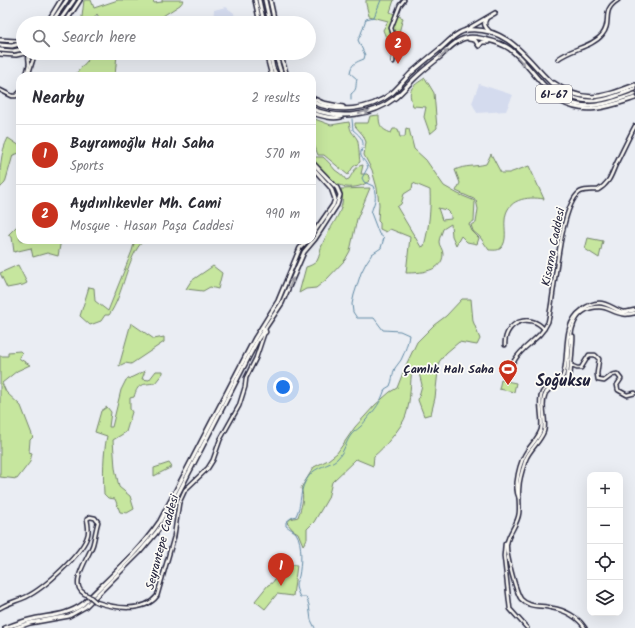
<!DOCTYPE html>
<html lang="en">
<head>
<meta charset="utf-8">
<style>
	:root { --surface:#fff; --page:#f2f2f3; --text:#2b2b33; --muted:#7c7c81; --line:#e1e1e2; --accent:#c8321e }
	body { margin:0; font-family:Kalam,sans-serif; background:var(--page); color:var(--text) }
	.controls { position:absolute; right:12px; bottom:12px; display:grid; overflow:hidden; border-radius:8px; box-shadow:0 4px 16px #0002 }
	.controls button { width:36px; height:36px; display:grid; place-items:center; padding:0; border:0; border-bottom:1px solid var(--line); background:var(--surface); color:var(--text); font:20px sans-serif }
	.you { position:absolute; left:283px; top:387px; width:14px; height:14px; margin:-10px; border:3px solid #fff; border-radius:50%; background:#1a73e8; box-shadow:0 0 0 6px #1a73e833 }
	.badge { display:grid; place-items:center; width:26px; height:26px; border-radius:50%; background:var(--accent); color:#fff; font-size:13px; font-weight:700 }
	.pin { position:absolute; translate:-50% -33px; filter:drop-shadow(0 1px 2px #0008) }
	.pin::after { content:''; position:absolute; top:21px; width:14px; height:12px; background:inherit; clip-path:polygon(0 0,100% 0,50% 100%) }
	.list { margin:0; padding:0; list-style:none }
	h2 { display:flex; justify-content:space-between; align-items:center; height:52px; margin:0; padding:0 16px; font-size:17px }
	h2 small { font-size:13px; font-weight:400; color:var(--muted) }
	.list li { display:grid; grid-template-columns:26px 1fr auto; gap:12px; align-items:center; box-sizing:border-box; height:60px; padding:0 16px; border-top:1px solid var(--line) }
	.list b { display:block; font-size:15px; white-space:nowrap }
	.list p { margin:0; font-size:13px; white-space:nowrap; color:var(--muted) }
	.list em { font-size:13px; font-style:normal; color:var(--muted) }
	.icon { flex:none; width:22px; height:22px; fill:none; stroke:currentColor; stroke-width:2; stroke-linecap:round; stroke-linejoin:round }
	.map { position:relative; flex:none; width:635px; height:628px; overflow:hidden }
	.search { position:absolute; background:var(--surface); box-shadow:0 4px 16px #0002; left:16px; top:16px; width:300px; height:44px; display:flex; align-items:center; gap:10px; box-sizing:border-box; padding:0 14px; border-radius:22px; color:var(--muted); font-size:15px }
	.panel { position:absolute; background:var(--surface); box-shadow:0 4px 16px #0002; left:16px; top:72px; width:300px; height:172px; border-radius:12px }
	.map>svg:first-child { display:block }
</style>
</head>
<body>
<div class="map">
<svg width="635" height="628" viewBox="0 0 635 628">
	<rect width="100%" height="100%" fill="#eaedf3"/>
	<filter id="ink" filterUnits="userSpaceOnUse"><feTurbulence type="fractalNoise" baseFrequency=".025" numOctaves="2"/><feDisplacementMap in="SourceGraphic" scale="8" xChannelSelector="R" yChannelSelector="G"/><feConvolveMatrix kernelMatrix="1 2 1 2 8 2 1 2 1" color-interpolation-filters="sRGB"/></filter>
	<g filter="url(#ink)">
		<!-- built -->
		<g fill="#d4dbee">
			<polygon points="226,7 234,13 236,23 213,23 214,10"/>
			<polygon points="479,84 513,95 506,111 477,113 472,103"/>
		</g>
		<!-- green -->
		<g fill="#c6e69e" stroke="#74846c" fill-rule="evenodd">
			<polygon points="84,0 91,0 94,8 118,0 153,0 154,3 162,2 162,0 184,0 180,5 152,23 102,23 97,14 91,23 79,23 82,17"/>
			<polygon points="366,0 394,0 390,12 403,18 398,36 402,40 401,51 397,55 392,53 383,30 388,21 369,16 366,4"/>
			<polygon points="94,53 118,53 117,54 115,76 74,76"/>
			<path d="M425 78 434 93 437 128 430 134 424 117 426 107 413 106C407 89 411 87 425 78Z"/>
			<path d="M379 115C379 126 381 129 391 133L393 129H398L400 137H405L406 128 409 129 414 149 426 160 444 186 458 194 475 201 474 221 469 224 472 231 479 238 477 244 467 242 461 236 456 245 452 236 451 224 443 229C442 233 439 238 439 242 439 246 443 249 443 254 443 272 419 273 406 273L410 237 390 229 386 232 380 229V223L378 221 379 204 377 188 372 170 364 155 366 142 363 135 355 126V123H368L370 116ZM413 183 430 190C431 209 429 227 424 246L421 247 397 207 401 204 404 194 412 189ZM438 208 446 210 451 215V219L442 220Z"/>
			<path d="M312 118 331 125 349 122C351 134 352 131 357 139 359 143 359 157 360 162L353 167 348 175 324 155H318L312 139Z"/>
			<path d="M8 138 20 146V153L13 155 5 183 0 188C0 170 0 153 8 138Z"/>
			<path d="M491 154 501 173H509L529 166 544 199C527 196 506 199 505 220 504 228 508 241 501 248 498 251 493 250 489 250L480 237 473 231 471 225 476 223 478 209 476 200 456 191 460 183 455 170C465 165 475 167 486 164Z"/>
			<path d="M315 157H323C328 161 331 165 335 170 339 173 343 175 346 180L349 179C353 173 355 166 363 165L361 174H367L370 177V180C364 186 355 188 346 187 342 186 341 185 336 185L314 163 312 159Z"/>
			<path d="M370 188 357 219 350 251 345 260 326 280 316 288 306 289 299 293 306 267C310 266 314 264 317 261 320 256 320 248 323 243 330 225 348 209 341 189Z"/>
			<polygon points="20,223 20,240 61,240 58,256 47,253 33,257 31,248 14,252 12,237 8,235"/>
			<polygon points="588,238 603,241 599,258 585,249"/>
			<path d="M135 240H144C126 257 124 295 109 315H105L101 321 90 325 80 316 89 287 94 288 95 301 108 311 132 251Z"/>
			<polygon points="18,265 27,283 23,285 7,288 0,273"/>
			<polygon points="213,266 222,273 218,289 210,287 203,291 186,289 191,281"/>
			<path d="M462 299H471L473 321 480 339 477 345 459 342 446 353 439 362 435 398 431 414 424 416 418 400 422 385 418 369 412 368C410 383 411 400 406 415 403 426 383 449 374 456L373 466 356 459 332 482 328 498 314 522 307 529V539L303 545 298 533 293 530 287 523 290 519 298 517C301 508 305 498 301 488L314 467 328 460 337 453 355 427 375 405 390 392 397 388 406 365 417 342 434 325 446 316Z"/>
			<polygon points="131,323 154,339 164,337 164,342 131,364 125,363 119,366"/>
			<polygon points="20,351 22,353 19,357 20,359 30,365 17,371 2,383 6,392 21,406 33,437 30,440 29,452 32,453 30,462 17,479 0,477 0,356 8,356 8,352"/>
			<path d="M145 371 142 379 149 380 156 371H163V373L155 383C141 385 138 383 134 397L130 398V409L132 412 126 432 113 440 115 468 119 487 130 496 134 509 127 513 120 512 115 499 108 498 104 494C103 474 103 455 107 436L95 432 101 411 107 407 111 412 109 427H112L121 390 126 380Z"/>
			<polygon points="501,380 516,383 514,392 499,389"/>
			<polygon points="169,463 172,467 154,476 154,468"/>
			<path d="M283 564 297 565 293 596 277 594 265 609 255 601 268 585C275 583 276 576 278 570H282Z"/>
		</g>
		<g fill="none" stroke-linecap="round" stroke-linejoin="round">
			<!-- stream -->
			<g stroke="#6089a4" stroke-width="1">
				<path d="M351 100V94C358 89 355 86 357 79L350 73C351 64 356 62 364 59L365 55 358 40C362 33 363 27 366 19L374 17 381 0"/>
				<path d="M315 628 311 620 309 605 306 597H300C298 593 296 589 296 585 296 581 298 580 299 576 301 566 303 543 296 533 294 531 289 528 286 526V522L291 518 296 516C303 502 298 489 309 476 316 466 329 466 337 459 345 451 345 443 351 435 353 432 357 430 360 427 363 425 364 422 366 420 376 408 380 404 385 389L390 386C393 380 392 374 395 368 397 365 399 363 401 360 405 352 408 343 409 335L400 331 383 330 374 318H357L353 312 352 304 354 295 361 273 366 263 372 254 381 248 384 238 379 234 371 213C374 202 378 199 373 186L364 182 362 178 368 167C366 162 363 160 361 156 360 152 362 150 363 146 364 139 358 134 353 130L352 119"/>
			</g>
			<defs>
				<g id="minor">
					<path d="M558 59C570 49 592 47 602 35 613 22 600 11 618 0"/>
					<polyline points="393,62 395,41 391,28 400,5 404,0"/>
					<polyline points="26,76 29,64 28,53"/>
					<polyline points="28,76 35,53"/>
					<polyline points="0,90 12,96 16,96 20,92"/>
					<path d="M505 345C504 322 530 312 544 329"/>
					<path d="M514 361C524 344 540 340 548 322 555 295 559 206 580 192 586 189 592 190 598 190 611 182 611 174 617 162 623 150 629 137 635 126"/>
					<polyline points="572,366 577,368 581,368 589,355 595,355 599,359 597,374 598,380 604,381 612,375 617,374 621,379 617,385 618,390 627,395 635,393"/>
					<polyline points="563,383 570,378 573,339 573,336 570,336"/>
					<path d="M519 498C513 487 520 461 527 451 532 444 538 438 541 430 544 418 537 404 542 393 546 384 558 384 563 376 570 354 561 325 582 310 587 306 593 303 599 303 608 303 615 310 623 312 626 312 631 311 635 310"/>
					<polyline points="507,542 505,544 504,556 510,609 527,628"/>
					<path d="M96 602C114 608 144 613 157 596L174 537 179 503 185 490 208 468 213 460 220 440 239 406 245 387 246 378 256 358 264 334 266 332 265 329 262 327"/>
					<path d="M0 608C8 603 17 601 26 597 43 589 84 553 88 534 89 529 88 524 87 519L90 517 95 518 98 522C96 529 95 536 93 544 90 555 71 580 81 591 83 593 86 595 89 596"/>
					<path d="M585 628C578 617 565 610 552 608 541 605 529 608 521 599 516 592 505 552 507 543 509 532 518 524 519 513 520 505 518 496 519 488 519 479 523 468 526 459 530 449 540 442 544 431 547 420 540 406 545 395 548 386 560 386 566 379 572 356 562 307 599 307 608 307 614 313 623 314 626 315 631 314 635 313"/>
				</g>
				<g id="major">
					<polyline points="255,0 260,23"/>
					<polyline points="259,0 264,23"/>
					<polyline points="265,0 270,23"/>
					<polyline points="270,0 275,23"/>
					<path d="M486 19C483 24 485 27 489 31"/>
					<polyline points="47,23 61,0"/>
					<polyline points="51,23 67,0"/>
					<polyline points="58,23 74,0"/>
					<polyline points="65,23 80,0"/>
					<polyline points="466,30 495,13"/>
					<polyline points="469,39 475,40 479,46 482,42 488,42"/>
					<polyline points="0,40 16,41 23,40"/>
					<polyline points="266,53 272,76"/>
					<polyline points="270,53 273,68 277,76"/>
					<polyline points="275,53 282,76"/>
					<polyline points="280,53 287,76"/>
					<polyline points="0,54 16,55 25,53"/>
					<path d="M554 83C584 105 603 97 635 85"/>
					<path d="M544 88C548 94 553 97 560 101 585 116 610 106 635 98"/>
					<polyline points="312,98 323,103 343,107"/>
					<path d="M312 102C338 113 369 111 392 93 399 87 404 80 411 73 421 64 431 56 441 48 449 41 458 31 468 30 529 25 540 102 591 101 606 101 621 94 635 89"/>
					<path d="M312 109C339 119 371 117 395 98 402 92 408 85 414 79 422 71 431 64 440 57 447 50 456 40 466 38 472 36 479 38 484 39 493 41 503 44 510 49 535 68 543 98 579 105 598 108 617 100 635 94"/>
					<path d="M312 113C322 116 331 119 341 117"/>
					<polyline points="312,167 331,188 335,199 333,205 312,235"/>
					<path d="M5 628C13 625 21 622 29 620 48 615 67 616 83 604 109 578 139 552 160 521L255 338 278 301 300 248 308 240"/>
					<polyline points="15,628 30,623 69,616 85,607 139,553 156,533 163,523 258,339 282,303 304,252 315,239 337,205 340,195 337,188 312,162"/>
				</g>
			</defs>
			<!-- minor casing -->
			<use href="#minor" stroke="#22223b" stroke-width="5.5"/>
			<!-- major casing -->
			<use href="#major" stroke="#22223b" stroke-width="6"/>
			<!-- minor -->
			<use href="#minor" stroke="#fdfcf7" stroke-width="2.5"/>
			<!-- major -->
			<use href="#major" stroke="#fdfcf7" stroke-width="3"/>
			<defs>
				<polyline id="minor-bridge" points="89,596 96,602"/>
				<g id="major-bridge">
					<polyline points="0,45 12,46 23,43"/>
					<polyline points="0,50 13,51 23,49"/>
				</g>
			</defs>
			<!-- minor-bridge casing -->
			<use href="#minor-bridge" stroke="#22223b" stroke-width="5.5" stroke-linecap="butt"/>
			<!-- major-bridge casing -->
			<use href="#major-bridge" stroke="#22223b" stroke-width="6" stroke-linecap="butt"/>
			<!-- minor-bridge -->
			<use href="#minor-bridge" stroke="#fdfcf7" stroke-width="2.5"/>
			<!-- major-bridge -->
			<use href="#major-bridge" stroke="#fdfcf7" stroke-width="3"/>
		</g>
		<!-- one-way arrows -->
		<defs><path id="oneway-solid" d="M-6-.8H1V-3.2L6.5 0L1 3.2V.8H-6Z"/></defs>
		<g fill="#9a9aa2">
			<use href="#oneway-solid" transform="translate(444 54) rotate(-40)"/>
			<use href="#oneway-solid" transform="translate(521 61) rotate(48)"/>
			<use href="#oneway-solid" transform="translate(364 112) rotate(-13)"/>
			<use href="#oneway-solid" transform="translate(291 283) rotate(-67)"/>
		</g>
	</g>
	<!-- icons -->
	<defs>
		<symbol id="stadium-pin" viewBox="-11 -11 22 30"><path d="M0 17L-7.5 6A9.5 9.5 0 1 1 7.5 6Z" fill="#c8321e" stroke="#fdfcf7"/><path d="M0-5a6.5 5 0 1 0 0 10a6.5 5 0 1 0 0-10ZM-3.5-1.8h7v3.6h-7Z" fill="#fff"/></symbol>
	</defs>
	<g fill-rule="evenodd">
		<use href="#stadium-pin" x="497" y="358" width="22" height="30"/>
	</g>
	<g text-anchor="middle" stroke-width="3.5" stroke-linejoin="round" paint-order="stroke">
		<!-- shield labels -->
		<rect fill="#fdfcf7" stroke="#646373" stroke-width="1" x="536" y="85" width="36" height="18" rx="3"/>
		<g font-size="11" font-weight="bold" fill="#22223b">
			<text x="554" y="98">61-67</text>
		</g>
		<!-- street labels -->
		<g font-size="12" fill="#22223b" stroke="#fdfcf7">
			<text transform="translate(553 247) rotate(-79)" y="4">Kisarna Caddesi</text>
			<text transform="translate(162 542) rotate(-75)" y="4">Seyrantepe Caddesi</text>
		</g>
		<!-- poi labels -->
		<g font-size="12" font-weight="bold" fill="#22223b" stroke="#fdfcf7" text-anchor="end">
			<text x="494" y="373">Çamlık Halı Saha</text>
		</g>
		<!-- district labels -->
		<g font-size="16" font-weight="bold" fill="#22223b" stroke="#fdfcf7">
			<text x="563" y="386">Soğuksu</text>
		</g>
	</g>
</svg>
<div class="controls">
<button>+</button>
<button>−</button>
<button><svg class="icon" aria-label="locate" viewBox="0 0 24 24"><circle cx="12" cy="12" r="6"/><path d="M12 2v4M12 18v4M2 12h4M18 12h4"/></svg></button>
<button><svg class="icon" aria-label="layers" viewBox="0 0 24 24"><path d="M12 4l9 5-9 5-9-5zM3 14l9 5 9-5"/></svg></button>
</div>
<div class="you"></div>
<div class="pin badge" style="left:281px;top:586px">1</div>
<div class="pin badge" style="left:398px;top:64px">2</div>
<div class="search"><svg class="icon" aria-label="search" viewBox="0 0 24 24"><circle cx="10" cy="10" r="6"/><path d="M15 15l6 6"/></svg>Search here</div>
<section class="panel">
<h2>Nearby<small>2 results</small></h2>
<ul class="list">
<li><span class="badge">1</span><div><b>Bayramoğlu Halı Saha</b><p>Sports</p></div><em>570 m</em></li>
<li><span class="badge">2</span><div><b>Aydınlıkevler Mh. Cami</b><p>Mosque · Hasan Paşa Caddesi</p></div><em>990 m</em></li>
</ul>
</section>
</div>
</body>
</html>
